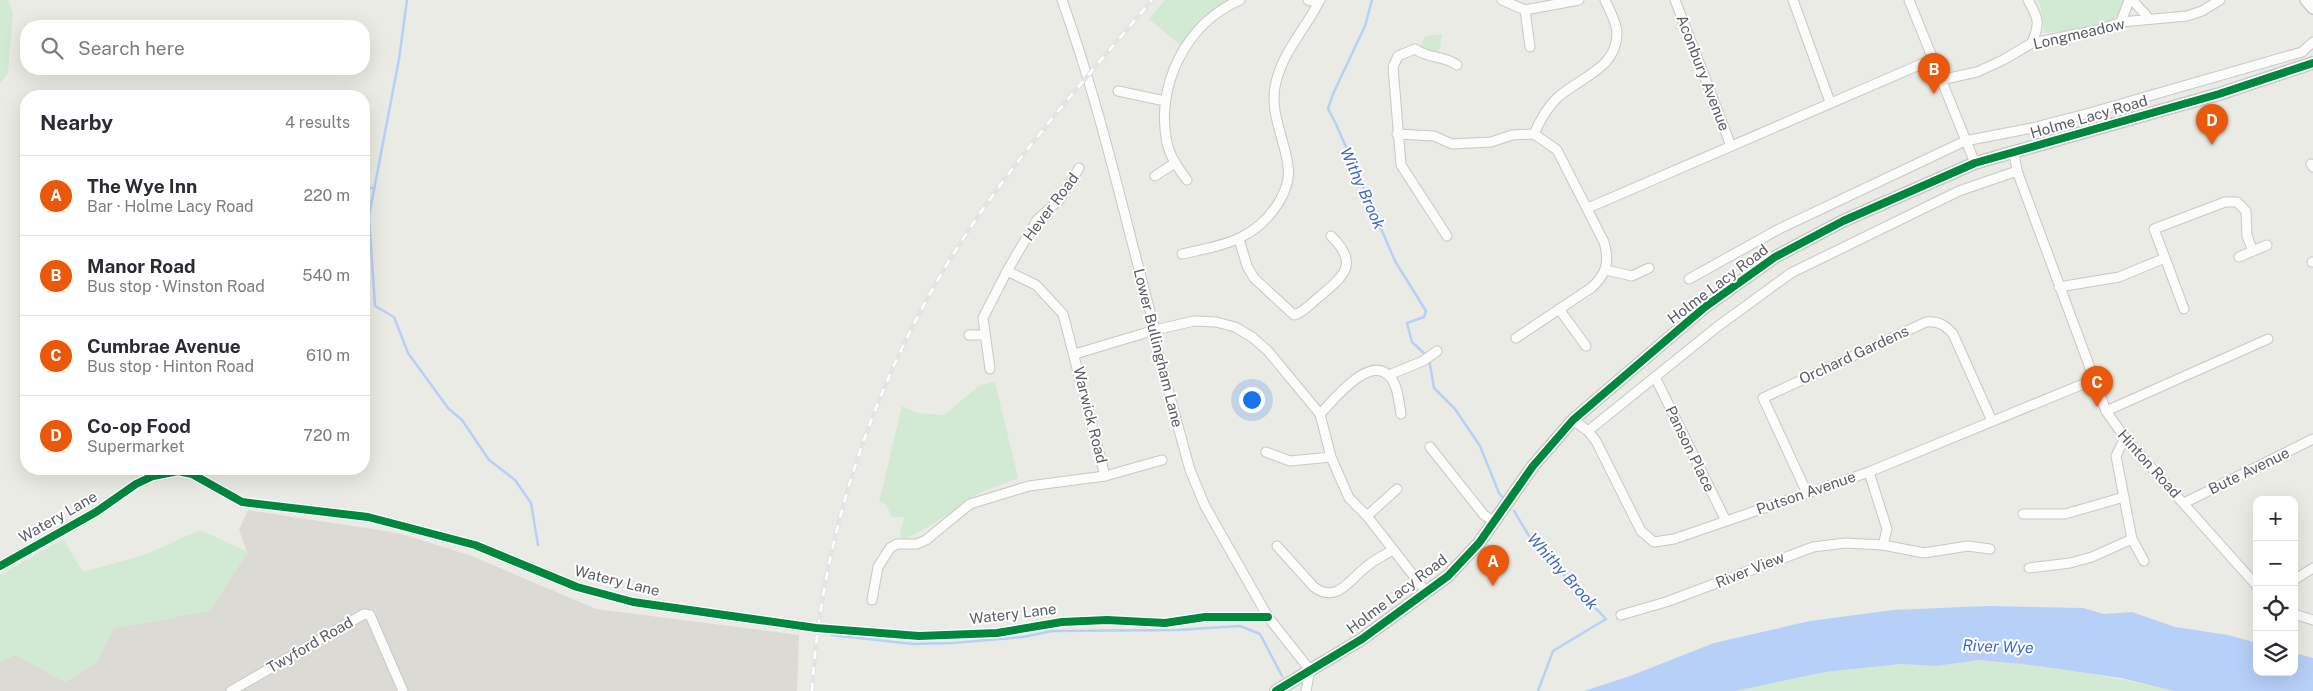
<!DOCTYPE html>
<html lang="en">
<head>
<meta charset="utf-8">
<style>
	:root { --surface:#fff; --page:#f2f2f3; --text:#2b2b33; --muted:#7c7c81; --line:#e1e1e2; --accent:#ea580c }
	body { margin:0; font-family:"Public Sans",sans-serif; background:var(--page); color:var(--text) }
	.controls { position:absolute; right:15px; bottom:15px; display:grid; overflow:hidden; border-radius:10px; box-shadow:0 5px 20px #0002 }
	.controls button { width:45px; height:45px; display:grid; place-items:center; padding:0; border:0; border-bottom:1px solid var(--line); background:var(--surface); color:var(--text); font:25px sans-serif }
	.you { position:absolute; left:1251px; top:399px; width:18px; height:18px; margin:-12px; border:4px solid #fff; border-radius:50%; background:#1a73e8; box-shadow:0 0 0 8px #1a73e833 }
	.badge { display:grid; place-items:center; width:32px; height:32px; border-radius:50%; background:var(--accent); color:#fff; font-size:16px; font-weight:700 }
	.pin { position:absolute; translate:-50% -41px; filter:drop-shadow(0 1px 2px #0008) }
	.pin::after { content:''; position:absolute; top:26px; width:18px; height:15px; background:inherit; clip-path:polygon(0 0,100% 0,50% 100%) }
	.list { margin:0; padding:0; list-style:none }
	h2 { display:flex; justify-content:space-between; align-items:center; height:65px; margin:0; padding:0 20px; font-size:21px }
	h2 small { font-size:16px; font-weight:400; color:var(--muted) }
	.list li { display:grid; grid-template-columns:32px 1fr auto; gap:15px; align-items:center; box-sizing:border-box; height:80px; padding:0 20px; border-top:1px solid var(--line) }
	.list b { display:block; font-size:19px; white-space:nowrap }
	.list p { margin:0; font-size:16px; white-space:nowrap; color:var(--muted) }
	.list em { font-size:16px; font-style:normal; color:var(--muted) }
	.icon { flex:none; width:28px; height:28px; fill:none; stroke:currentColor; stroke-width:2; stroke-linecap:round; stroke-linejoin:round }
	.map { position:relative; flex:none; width:2313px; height:691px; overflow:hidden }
	.search { position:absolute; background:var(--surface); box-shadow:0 5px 20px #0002; left:20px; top:20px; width:350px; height:55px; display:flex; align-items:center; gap:12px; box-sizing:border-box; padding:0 18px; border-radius:20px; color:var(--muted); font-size:19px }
	.panel { position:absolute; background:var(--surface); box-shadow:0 5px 20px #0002; left:20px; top:90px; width:350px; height:385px; border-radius:20px }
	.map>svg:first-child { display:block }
</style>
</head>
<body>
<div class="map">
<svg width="2313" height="691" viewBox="0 0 2313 691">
	<rect width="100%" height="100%" fill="#ebebe5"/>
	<!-- industrial -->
	<polygon fill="#dbdad5" points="248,510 398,533 472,556 596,609 799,635 797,691 0,691 0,663 15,654 65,682 97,662 113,629 247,552 239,530"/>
	<!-- green -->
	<g fill="#d2e9d3">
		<polygon points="0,0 8,0 13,13 8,73 0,84"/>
		<polygon points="1165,0 1243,0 1217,13 1183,47 1149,19"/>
		<path d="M2037 0H2125C2123 5 2122 10 2119 14 2106 30 2063 31 2044 33L2041 7Z"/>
		<polygon points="1442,34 1440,49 1431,53 1420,47 1425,36"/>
		<polygon points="995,382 1018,478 979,493 933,524 902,541 900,532 905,517 891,517 887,505 879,502 902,406 917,413 944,415 980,385"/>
		<polygon points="200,530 248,552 210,611 113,629 97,662 65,682 15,654 0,663 0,575 63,539 83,572 144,555"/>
		<path d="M1980 660C2046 666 2110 675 2174 691H1736L1825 672 1901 664 1936 666Z"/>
	</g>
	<!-- water -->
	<polygon fill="#b7d0f7" points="1987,606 2083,608 2104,614 2132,612 2175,627 2228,635 2257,643 2257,672 2294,672 2294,653 2313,658 2313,691 2174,691 2121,678 2038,666 1980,660 1936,666 1901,664 1825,672 1736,691 1584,691 1630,676 1714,643 1810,621 1893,610"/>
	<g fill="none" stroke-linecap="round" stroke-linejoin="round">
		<!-- stream -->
		<g stroke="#b7d0f7" stroke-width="2.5">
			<polyline points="407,0 399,59 369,216 375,306 394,317 408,353 448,408 462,420 489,460 515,480 531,503 538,545"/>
			<polyline points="1372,0 1365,26 1333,94 1328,109 1336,124 1395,261 1426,311 1424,317 1407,323 1412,342 1427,356"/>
			<polyline points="364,188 374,188"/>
			<polyline points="1429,359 1434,388 1455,409 1480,446 1499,493 1505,500"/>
			<polyline points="1514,511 1534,544 1606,619 1553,651 1538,691"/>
			<polyline points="831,635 913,644 953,643 1023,637 1052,631 1178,630 1240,626 1260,634 1282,676"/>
		</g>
		<defs>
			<g id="minor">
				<path d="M1062 0C1101 108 1125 220 1155 330"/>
				<polyline points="1308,0 1318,3"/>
				<polyline points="1502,0 1525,10 1579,0"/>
				<polyline points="1675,0 1731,146"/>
				<polyline points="1793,0 1830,102"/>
				<polyline points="1909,0 1975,163"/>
				<path d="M2028 0C2039 19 2040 23 2032 43"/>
				<polyline points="2132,0 2146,15 2147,19"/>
				<polyline points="1525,10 1530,47"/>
				<polyline points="2121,22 2129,0"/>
				<polyline points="1940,80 1977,72 2003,60 2032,43 2102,29 2121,22 2187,16 2202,11 2220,0"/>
				<polyline points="1118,91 1165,101"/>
				<path d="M1397 134 1434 136 1452 144 1491 142 1512 135 1534 134 1557 150 1604 242C1610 262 1606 275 1591 288L1516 338"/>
				<path d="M1534 134C1540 120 1546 109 1557 98 1580 77 1617 69 1617 33 1617 23 1609 9 1605 0"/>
				<polyline points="2014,152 2017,171 2106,411 2125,438 2257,586"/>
				<polyline points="2311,164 2313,167"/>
				<polyline points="1155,176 1175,163"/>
				<path d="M1187 180C1179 169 1170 157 1167 143 1155 86 1186 23 1240 0"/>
				<polyline points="1588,208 1933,59"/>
				<path d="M1447 236 1401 165 1393 67 1398 56 1415 49C1431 60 1441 54 1457 65"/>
				<path d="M1239 239 1247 266 1254 278 1294 315C1303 313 1311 303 1319 297 1344 276 1360 264 1331 236"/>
				<path d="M1182 254C1223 245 1255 241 1279 202 1285 192 1290 178 1288 166 1285 140 1270 114 1275 87 1281 53 1305 30 1320 0"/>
				<polyline points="2239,257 2267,245"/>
				<polyline points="2165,258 2184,309"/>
				<polyline points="2312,262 2313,262"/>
				<polyline points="1606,270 1632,276 1649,268"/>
				<polyline points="1007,271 1037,220 1060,199 1079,168"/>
				<polyline points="1689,279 1779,229 1965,141 2032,128 2086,114 2302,52 2313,42"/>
				<polyline points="2059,287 2119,277 2165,258 2154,229 2225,202 2237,202 2246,211 2247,236 2253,251"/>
				<polyline points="1559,309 1586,346"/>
				<polyline points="969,335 985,335"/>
				<polyline points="1156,346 1190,470 1205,506 1268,617 1310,670 1306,691"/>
				<polyline points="1075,354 1155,330 1194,321 1216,322 1235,327 1252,337 1268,351 1320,414 1331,457 1349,498 1367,516 1427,593"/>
				<polyline points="990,369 983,318 1007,271 1036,285 1063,314 1105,476 1162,460"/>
				<polyline points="1389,375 1423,361 1437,351"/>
				<polyline points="1655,377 1726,521"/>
				<polyline points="2106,411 2268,339"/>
				<path d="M1320 414C1334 400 1370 353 1390 377 1398 385 1399 403 1401 414"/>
				<polyline points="1573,420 1588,431 1596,441 1641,531 1654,542 1674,539 1869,472 2093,380"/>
				<polyline points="1588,431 1717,327 1791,273 1959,191 2017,171"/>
				<polyline points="2125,438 2116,456 2132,539 2144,561"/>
				<polyline points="1430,447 1484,515 1495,522"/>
				<polyline points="1266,452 1290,461 1331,457"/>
				<polyline points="1869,472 1887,529 1883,545"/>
				<path d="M1807 493 1763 398 1926 322C1939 321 1945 325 1953 334L1992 421"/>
				<polyline points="2184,503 2313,439"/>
				<polyline points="2023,514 2065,514 2124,497"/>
				<polyline points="1367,516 1397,489"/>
				<path d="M1277 546 1314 587C1337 604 1349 580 1366 567 1374 560 1384 555 1393 550"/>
				<polyline points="0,566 96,512 136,484 153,476 178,471 192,474 242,502 368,517 475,545 577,587 633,602 816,628 919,636 997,633 1062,622 1107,620 1165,623 1205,617 1268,617"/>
				<polyline points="2029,568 2070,563 2092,557 2132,539"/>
				<polyline points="2294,580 2313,568"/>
				<polyline points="872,600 878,567 890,548 897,544 917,544 926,540 970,504 1029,486 1105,476"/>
				<polyline points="2294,614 2313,620"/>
				<polyline points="1621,615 1666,602 1813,547 1845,543 1883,545 1924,553 1968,546 1990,549"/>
				<polyline points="231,691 364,614 370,615 403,691"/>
			</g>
			<g id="tertiary">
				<polyline points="2306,0 2313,8"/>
				<polyline points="1276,691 1362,639 1448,576 1479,543 1533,466 1573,420 1705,307 1775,257 1843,221 1975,163 2219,94 2313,63"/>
			</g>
		</defs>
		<!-- minor casing -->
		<use href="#minor" stroke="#c8c9c7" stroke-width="11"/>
		<!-- tertiary casing -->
		<use href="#tertiary" stroke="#c8c9c7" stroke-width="14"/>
		<!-- minor -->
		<use href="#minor" stroke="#fcfcfb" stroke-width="9"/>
		<!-- tertiary -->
		<use href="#tertiary" stroke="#fcfcfb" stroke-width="11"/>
		<defs>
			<path id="rail" d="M812 691C822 522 884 351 981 212 1033 137 1094 69 1152 0"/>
		</defs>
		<!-- rail casing -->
		<use href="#rail" stroke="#e3e4e3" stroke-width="4.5"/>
		<!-- rail -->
		<use href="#rail" stroke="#fff" stroke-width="2.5" stroke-dasharray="8" stroke-linecap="butt"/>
		<defs>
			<g id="cycleway">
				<polyline points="0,566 96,512 136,484 153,476 178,471 192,474 242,502 368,517 475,545 577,587 633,602 816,628 919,636 997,633 1062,622 1107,620 1165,623 1205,617 1268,617"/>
				<polyline points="1276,691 1362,639 1448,576 1479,543 1533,466 1573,420 1705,307 1775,257 1843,221 1975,163 2219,94 2313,63"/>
			</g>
		</defs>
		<!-- cycleway casing -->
		<use href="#cycleway" stroke="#fff" stroke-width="11"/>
		<!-- cycleway -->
		<use href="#cycleway" stroke="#00873e" stroke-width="8"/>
	</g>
	<g text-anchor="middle" stroke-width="4" stroke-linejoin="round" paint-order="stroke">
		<!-- street labels -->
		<g font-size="15" fill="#5a5d64" stroke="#fff">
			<text transform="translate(2079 34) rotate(-13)" y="5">Longmeadow</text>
			<text transform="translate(1703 73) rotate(69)" y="5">Aconbury Avenue</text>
			<text transform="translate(2089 117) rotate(-16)" y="5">Holme Lacy Road</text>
			<text transform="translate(1051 207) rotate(-53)" y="5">Hever Road</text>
			<text transform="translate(1718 284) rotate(-37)" y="5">Holme Lacy Road</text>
			<text transform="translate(1158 348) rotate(76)" y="5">Lower Bullingham Lane</text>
			<text transform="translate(1854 355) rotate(-25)" y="5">Orchard Gardens</text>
			<text transform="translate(1090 415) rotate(76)" y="5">Warwick Road</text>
			<text transform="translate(1690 449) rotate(64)" y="5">Panson Place</text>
			<text transform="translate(2149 464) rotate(48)" y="5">Hinton Road</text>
			<text transform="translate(2249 471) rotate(-26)" y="5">Bute Avenue</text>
			<text transform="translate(1806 493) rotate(-19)" y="5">Putson Avenue</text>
			<text transform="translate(58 517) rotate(-30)" y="5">Watery Lane</text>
			<text transform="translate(1750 570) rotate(-22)" y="5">River View</text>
			<text transform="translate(617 581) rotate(14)" y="5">Watery Lane</text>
			<text transform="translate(1397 594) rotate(-37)" y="5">Holme Lacy Road</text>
			<text transform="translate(1013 614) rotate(-7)" y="5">Watery Lane</text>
			<text transform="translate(310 645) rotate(-30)" y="5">Twyford Road</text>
		</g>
		<!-- water labels -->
		<g font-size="16" font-style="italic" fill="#3f68c7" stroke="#fff">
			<text transform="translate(1363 188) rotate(66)" y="6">Withy Brook</text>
			<text transform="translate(1563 571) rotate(48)" y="6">Whithy Brook</text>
			<text transform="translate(1998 646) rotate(2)" y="6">River Wye</text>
		</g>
	</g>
</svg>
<div class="controls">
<button>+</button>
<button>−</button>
<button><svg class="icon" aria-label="locate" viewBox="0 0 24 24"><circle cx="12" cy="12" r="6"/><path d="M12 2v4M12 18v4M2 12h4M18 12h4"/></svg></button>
<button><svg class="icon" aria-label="layers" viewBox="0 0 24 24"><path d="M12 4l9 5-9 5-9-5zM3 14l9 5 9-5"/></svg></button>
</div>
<div class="you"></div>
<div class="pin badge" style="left:1493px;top:586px">A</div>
<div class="pin badge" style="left:1934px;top:94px">B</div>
<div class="pin badge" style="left:2097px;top:407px">C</div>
<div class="pin badge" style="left:2212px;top:145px">D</div>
<div class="search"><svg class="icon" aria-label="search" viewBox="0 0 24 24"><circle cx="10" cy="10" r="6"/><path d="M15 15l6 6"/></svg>Search here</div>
<section class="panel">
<h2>Nearby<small>4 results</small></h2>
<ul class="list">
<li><span class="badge">A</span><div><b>The Wye Inn</b><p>Bar · Holme Lacy Road</p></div><em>220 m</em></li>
<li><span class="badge">B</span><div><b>Manor Road</b><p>Bus stop · Winston Road</p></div><em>540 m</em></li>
<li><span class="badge">C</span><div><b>Cumbrae Avenue</b><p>Bus stop · Hinton Road</p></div><em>610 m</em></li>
<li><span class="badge">D</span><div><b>Co-op Food</b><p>Supermarket</p></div><em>720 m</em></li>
</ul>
</section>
</div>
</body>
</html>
